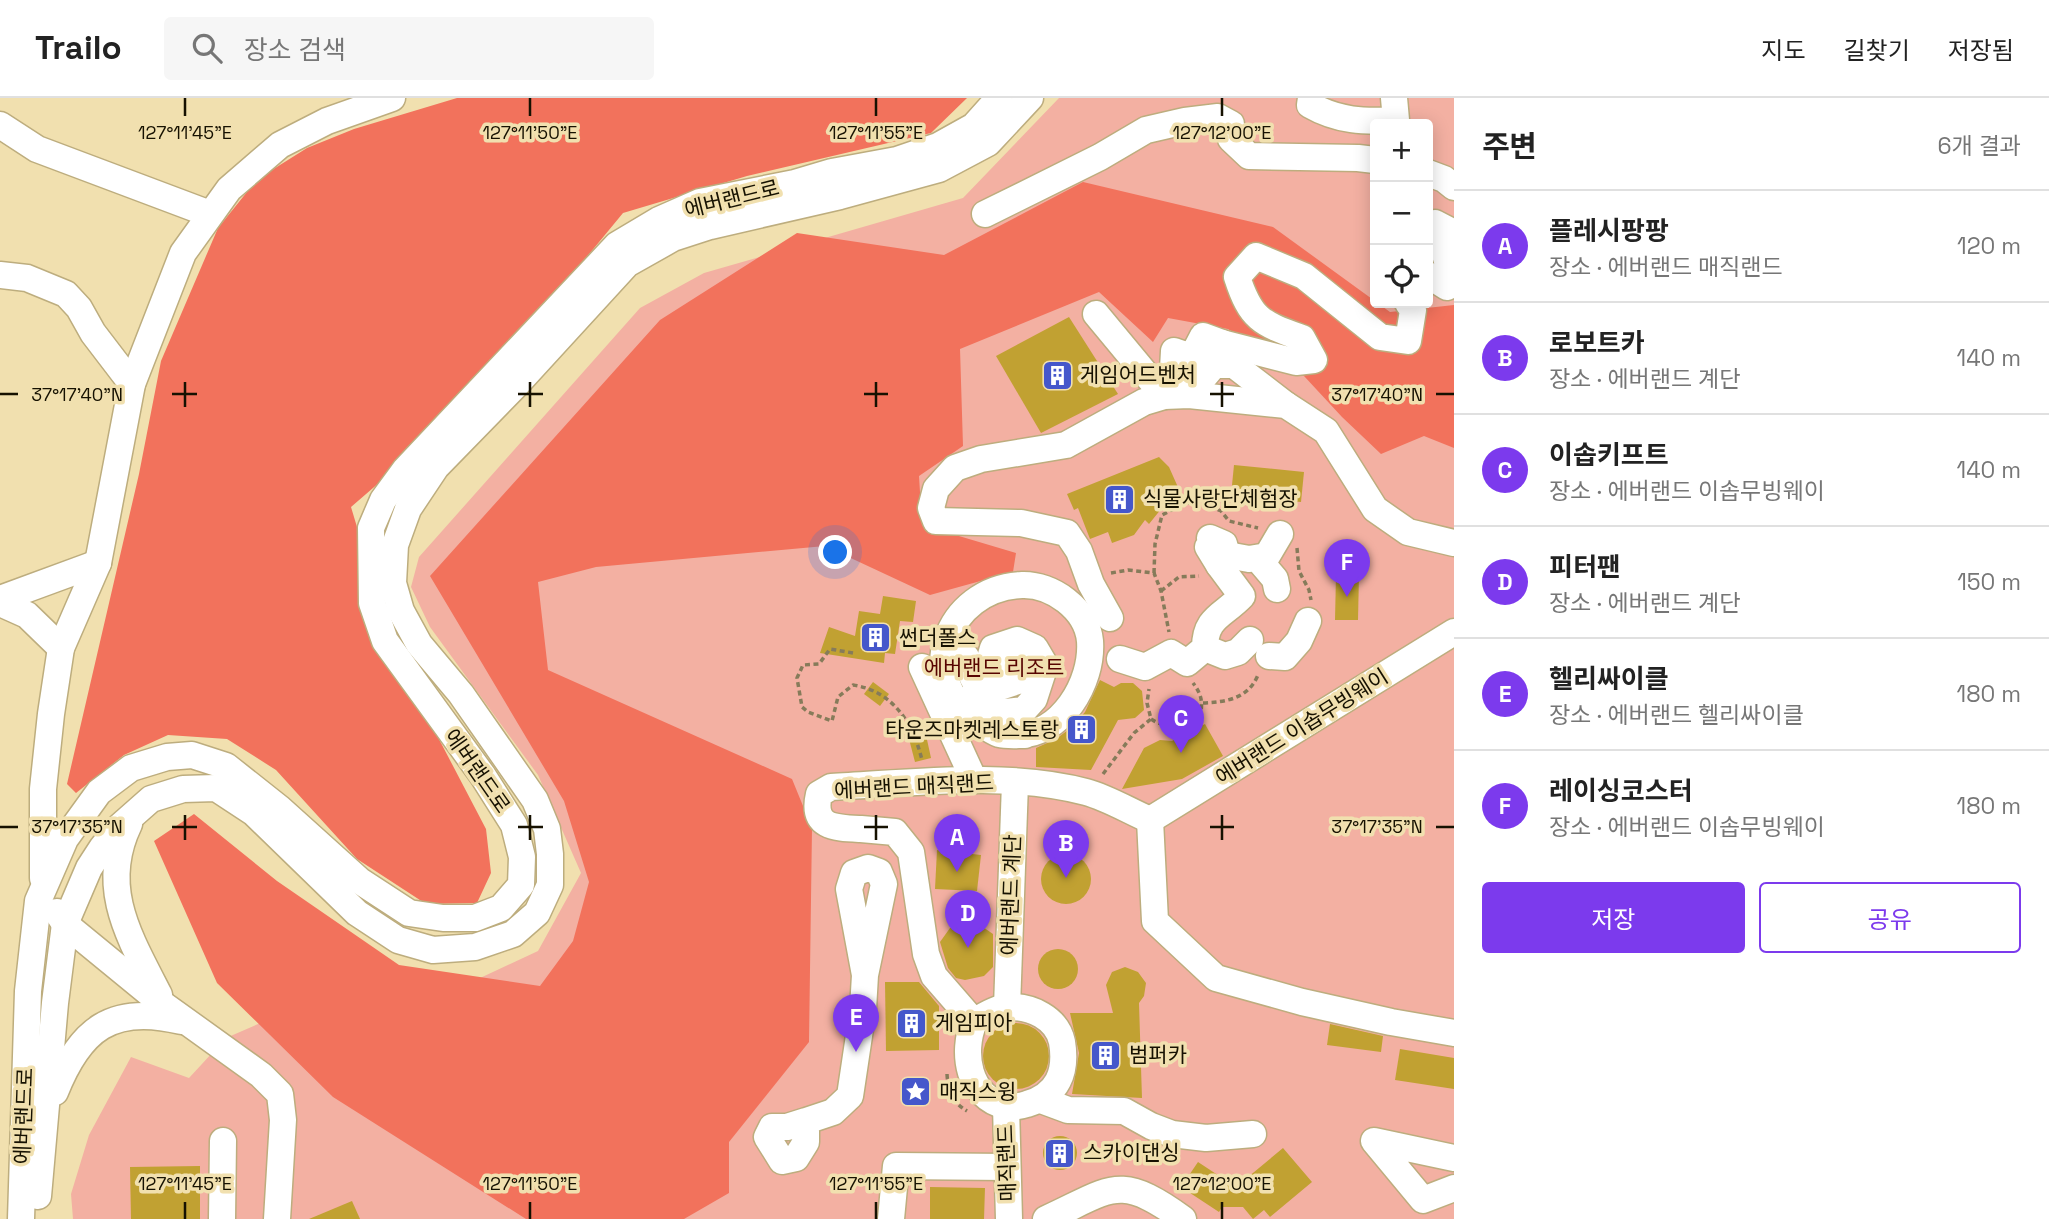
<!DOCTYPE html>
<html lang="ko">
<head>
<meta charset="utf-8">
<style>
	:root { --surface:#fff; --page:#f6f6f6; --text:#222; --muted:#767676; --line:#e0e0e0; --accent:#7c3aed }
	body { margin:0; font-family:"Space Grotesk","Noto Sans KR",sans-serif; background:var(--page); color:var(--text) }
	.controls { position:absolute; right:21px; top:21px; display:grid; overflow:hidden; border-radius:7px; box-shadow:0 4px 18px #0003 }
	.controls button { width:63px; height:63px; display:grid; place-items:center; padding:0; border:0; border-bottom:2px solid var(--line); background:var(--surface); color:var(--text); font:35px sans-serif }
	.you { position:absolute; left:836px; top:455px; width:24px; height:24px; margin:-18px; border:5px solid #fff; border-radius:50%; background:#1a73e8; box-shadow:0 0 0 10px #1a73e833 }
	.badge { display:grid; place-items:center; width:46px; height:46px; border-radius:50%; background:var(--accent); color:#fff; font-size:23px; font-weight:700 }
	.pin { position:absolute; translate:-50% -58px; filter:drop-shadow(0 2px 4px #0008) }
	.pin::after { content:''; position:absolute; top:37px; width:24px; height:21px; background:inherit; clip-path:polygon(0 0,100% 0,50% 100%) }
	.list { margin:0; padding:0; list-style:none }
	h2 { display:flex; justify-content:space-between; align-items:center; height:91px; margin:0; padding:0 28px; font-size:30px }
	h2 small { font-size:23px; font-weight:400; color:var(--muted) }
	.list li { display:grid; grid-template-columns:46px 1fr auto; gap:21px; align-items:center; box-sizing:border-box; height:112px; padding:0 28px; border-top:2px solid var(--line) }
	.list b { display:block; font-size:26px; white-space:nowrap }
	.list p { margin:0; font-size:23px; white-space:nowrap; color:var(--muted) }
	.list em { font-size:23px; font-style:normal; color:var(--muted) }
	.actions { display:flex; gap:14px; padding:21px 28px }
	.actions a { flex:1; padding:16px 0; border:2px solid var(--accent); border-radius:7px; text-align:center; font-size:24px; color:var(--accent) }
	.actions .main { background:var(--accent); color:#fff }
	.icon { flex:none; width:38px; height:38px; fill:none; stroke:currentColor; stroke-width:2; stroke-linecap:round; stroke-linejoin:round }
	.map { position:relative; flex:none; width:1454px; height:1121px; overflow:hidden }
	header { display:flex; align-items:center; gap:42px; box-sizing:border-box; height:98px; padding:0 35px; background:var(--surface); border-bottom:2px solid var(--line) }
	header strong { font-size:33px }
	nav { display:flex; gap:38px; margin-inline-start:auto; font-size:24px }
	.search { width:490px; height:63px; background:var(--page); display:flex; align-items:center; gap:18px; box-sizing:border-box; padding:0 24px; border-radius:7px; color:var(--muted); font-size:26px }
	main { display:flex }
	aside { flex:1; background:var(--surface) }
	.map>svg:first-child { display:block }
</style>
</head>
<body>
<header>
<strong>Trailo</strong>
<div class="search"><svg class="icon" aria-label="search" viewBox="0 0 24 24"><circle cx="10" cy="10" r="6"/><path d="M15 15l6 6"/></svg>장소 검색</div>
<nav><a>지도</a><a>길찾기</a><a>저장됨</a></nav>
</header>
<main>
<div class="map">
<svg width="1454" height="1121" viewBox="0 0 1454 1121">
	<rect width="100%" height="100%" fill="#f1e0af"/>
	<!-- green -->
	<path fill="#f3b0a2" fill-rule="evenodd" d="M1059 0H1454V1121H73L71 1096 89 1037 131 959 189 980 226 940 295 910 448 895 538 853 581 775 538 677 430 529 411 489 419 459 640 210 704 175 963 100ZM1375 26H1428V205H1375Z"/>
	<!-- forest -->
	<g fill="#f2725c">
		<polygon points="457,0 967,0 931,35 747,78 623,115 454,320 351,409 396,559 486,731 491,775 477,805 426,806 357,761 276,672 227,641 168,637 124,657 76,695 67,686 139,376 161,263 218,130 247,94 272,72 307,50 354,31"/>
		<polygon points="1083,84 1273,129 1390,214 1454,207 1454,350 1424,338 1381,356 1342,319 1304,278 1228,231 1168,220 1153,244 1099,194 960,251 963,348 919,378 922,427 1016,455 1013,474 930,497 825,448 596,469 538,484 548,572 792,681 812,730 809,944 729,1044 729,1095 684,1121 526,1121 333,999 217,885 154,743 194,716 277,783 399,867 540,888 573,843 589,784 564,703 430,478 660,222 797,135 944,157"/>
	</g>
	<!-- building -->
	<g fill="#c1a132">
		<polygon points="1069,219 1118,296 1041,335 996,258"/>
		<polygon points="1159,359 1169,369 1181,396 1170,400 1149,426 1145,422 1134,437 1112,445 1108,434 1090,441 1078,410 1074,412 1067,396"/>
		<polygon points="1234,367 1304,374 1301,404 1231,397"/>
		<polygon points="1336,477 1359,477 1358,522 1335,522"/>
		<polygon points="883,498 916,503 913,524 900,523 895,556 885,555 884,565 820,555 829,529 855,538 859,513 880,516"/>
		<polygon points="1100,582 1114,589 1121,585 1133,585 1142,593 1144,612 1135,620 1118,622 1091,672 1036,669 1036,650 1056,641 1072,629 1085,614"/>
		<polygon points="873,584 889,596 880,608 864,596"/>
		<polygon points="1205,626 1223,658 1182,681 1122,691 1144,650 1160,642 1172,643"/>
		<polygon points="926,637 931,660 915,664 909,641"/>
		<polygon points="937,752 981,757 977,793 935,791"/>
		<circle cx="1066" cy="781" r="25"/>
		<polygon points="968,823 977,825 993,836 993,869 984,878 965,882 956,880 948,870 940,844 950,830"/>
		<circle cx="1058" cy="871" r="20"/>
		<polygon points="1125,869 1138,874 1146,885 1144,898 1139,905 1142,1000 1072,996 1079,955 1070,915 1113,915 1106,887 1112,874"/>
		<polygon points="885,884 919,884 939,908 939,952 886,953"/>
		<circle cx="1016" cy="958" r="33"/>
		<polygon points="1330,926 1383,938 1381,954 1327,947"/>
		<polygon points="1400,951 1454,960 1454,991 1395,982"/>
		<circle cx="1060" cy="1055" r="17"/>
		<polygon points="1283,1050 1312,1084 1270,1119 1264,1112 1253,1121 1243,1109 1222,1109 1219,1114 1181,1089 1198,1064 1236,1089"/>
		<polygon points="200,1068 200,1121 131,1121 130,1069"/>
		<polygon points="930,1089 985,1090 984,1121 930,1121"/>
		<polygon points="352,1103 360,1121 309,1121"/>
	</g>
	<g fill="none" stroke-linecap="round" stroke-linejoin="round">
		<defs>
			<g id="minor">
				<path d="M1311 0 1310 7C1338 23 1364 24 1396 22L1394 0"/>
				<polyline points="0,27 37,51 210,116"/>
				<polyline points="1428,75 1444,81 1454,89"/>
				<polyline points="985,116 1100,59 1146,32 1185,23 1218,19 1231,26 1231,41 1249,58 1358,60 1375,62"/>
				<polyline points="0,177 27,180 66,196 79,210 93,235 132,286"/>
				<polyline points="1428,177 1447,189 1453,183 1444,153 1429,138 1435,125 1454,135"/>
				<polyline points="1096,216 1164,298"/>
				<path d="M1222 245 1296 264 1314 262 1302 240C1261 225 1251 222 1237 179L1256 158 1304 178 1380 239 1408 243 1413 212 1408 205"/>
				<polyline points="1192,259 1203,238 1222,245 1214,267 1174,253 1173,271 1203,280 1214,267 1234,267 1286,307"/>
				<polyline points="1208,449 1219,467 1227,457 1224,446 1210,440"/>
				<polyline points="1227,457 1249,461 1267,458 1280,436"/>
				<polyline points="1258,461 1275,481 1277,491"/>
				<polyline points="0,501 98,465"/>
				<polyline points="0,505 27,517 61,550"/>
				<polyline points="1110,520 1091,486 1079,453 1067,435 1021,425 936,423 931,410 936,391 955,370 981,361 1066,347 1144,304 1164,298 1189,297 1286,307 1326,333 1375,411 1408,434 1454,445"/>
				<polyline points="1205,550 1225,558 1238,554 1250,542"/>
				<polyline points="1269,558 1285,559 1299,543 1308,523"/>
				<path d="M966 559C969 576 976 588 987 600"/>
				<path d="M1120 561 1145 569 1171 555 1187 565 1205 550C1205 519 1223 518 1242 498L1219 467"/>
				<polyline points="922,569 974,682"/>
				<polyline points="970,600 989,616 1024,612 1034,601 1045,567 1035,550 1017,542 993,550 985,578 1000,589 1018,583 1023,568 1016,559 998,563 991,583"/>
				<path d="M1016 637C1061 638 1093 585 1090 543 1087 511 1052 486 1022 487 946 490 912 583 980 625 986 629 993 634 999 636 1007 638 1017 637 1025 637"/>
				<polyline points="1150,722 1155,823 1216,880 1302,904 1391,924 1454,935"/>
				<polyline points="1150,722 1454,534"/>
				<path d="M129 726C98 790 130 840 159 897"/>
				<polyline points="43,780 43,691 51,616 61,550 98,465 132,286 183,155 229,91 280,47 327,23 392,0"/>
				<polyline points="57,814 65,826 165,908 261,977 280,996 283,1022 277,1121"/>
				<polyline points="1007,909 1015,685"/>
				<path d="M974 924C961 954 968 1000 1006 1008 1012 1009 1021 1008 1027 1006 1058 997 1067 974 1062 944 1057 920 1031 908 1008 909 996 910 983 918 974 924L934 878 926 856 911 754 895 734C884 733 872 732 861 731 835 730 811 730 819 696L831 689C911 685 1009 673 1086 694 1108 700 1129 713 1150 722"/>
				<path d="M55 994C80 931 112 906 181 923"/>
				<polyline points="1041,1002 1068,1012 1124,1013 1151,1028 1172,1036 1206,1040 1253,1036"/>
				<polyline points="1006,1008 1009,1121"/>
				<polyline points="806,1023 787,1029 772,1029 767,1039 782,1063 796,1060 806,1044 806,1023 833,1014 850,998 863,911 865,877 884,786 879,774 868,770 854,775 849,791 865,877"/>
				<polyline points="1454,1060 1374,1043 1423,1102 1454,1090"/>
				<polyline points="38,1098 55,905 65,826 89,770 102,750 117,731 151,701 183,691 216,690 254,715 357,815 398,842 433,852 475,849 513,836 537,815 550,787 550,756 547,731 535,702 461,596 419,546 401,513 393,485 395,447 408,411 436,369 517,286 627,166 673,140 710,128 840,98 939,71 988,45 1030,0"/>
				<polyline points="21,1121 28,893 38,803 65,741 99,694 131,670 167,659 192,657 226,668 279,710 360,783 409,815 443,820 475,820 501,810 521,787 522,759 514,727 483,678 385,543 372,505 371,430 383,402 405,372 617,147 659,122 700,104 795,85 832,74 897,62 938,48 974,28 999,0"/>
				<polyline points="222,1121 223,1043"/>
				<polyline points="891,1121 896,1068 1007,1069"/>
				<path d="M1046 1121C1112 1091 1118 1074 1183 1121"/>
			</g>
		</defs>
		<!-- minor casing -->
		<use href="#minor" stroke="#bdad7e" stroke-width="29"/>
		<!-- path -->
		<g stroke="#867b5a" stroke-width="3.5" stroke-dasharray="5 3.5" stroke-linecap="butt">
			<polyline points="1297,450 1299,473 1309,492 1311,502"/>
			<polyline points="1111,475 1128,472 1154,475 1161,493 1169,534"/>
			<polyline points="1154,475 1155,446 1162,417 1185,405 1203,405 1221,413 1229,423 1258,430"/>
			<polyline points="1161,493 1179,479 1199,478"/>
			<path d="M853 555 830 551 819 566 803 567 797 580 802 609 808 614 832 623 838 599 853 587C893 593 913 625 922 662"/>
			<path d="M1203 605C1226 604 1248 601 1258 577"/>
			<path d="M1151 621C1167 632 1184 627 1200 619 1203 604 1202 597 1193 585"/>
			<polyline points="1103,676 1134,635 1151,621 1147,605 1149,591"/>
			<path d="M947 976C948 993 952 1004 967 1013"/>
		</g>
		<!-- minor -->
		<use href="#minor" stroke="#fff" stroke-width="26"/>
	</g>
	<!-- ticks -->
	<path fill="none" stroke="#161101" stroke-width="2.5" d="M185 0V18M530 0V18M876 0V18M1222 0V18M185 284V309M530 284V309M876 284V309M1222 284V309M0 296H18M172 296H197M518 296H543M864 296H888M1210 296H1234M1436 296H1454M185 717V742M530 717V742M876 717V742M1222 717V742M0 729H18M172 729H197M518 729H543M864 729H888M1210 729H1234M1436 729H1454M185 1104V1121M530 1104V1121M876 1104V1121M1222 1104V1121"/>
	<!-- icons -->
	<defs>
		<symbol id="building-square" viewBox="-11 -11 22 22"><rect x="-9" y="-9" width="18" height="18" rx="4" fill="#4557cb" stroke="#f1e0af"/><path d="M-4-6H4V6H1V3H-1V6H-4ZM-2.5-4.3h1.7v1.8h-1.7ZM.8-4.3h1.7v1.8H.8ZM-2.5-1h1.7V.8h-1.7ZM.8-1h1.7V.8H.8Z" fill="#fff"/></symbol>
		<symbol id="sight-square" viewBox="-11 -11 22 22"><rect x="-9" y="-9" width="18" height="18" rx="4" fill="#4557cb" stroke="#f1e0af"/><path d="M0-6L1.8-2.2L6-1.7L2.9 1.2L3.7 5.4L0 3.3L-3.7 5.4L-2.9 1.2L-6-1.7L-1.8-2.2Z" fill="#fff"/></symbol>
	</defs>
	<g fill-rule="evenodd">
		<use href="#building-square" x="1040" y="260" width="35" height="35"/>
		<use href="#building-square" x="1102" y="384" width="35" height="35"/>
		<use href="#building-square" x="858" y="522" width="35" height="35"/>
		<use href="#building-square" x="1064" y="614" width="35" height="35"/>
		<use href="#building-square" x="894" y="908" width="35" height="35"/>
		<use href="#building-square" x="1088" y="940" width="35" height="35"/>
		<use href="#sight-square" x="898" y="976" width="35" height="35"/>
		<use href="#building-square" x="1042" y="1038" width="35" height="35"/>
	</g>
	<g text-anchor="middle" stroke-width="7" stroke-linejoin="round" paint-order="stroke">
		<!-- street labels -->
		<g font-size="21" fill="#161101" stroke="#f1e0af">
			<text transform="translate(732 101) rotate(-14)" y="7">에버랜드로</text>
			<text transform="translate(1302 629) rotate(-32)" y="7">에버랜드 이솝무빙웨이</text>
			<text transform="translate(477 673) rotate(55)" y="7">에버랜드로</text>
			<text transform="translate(914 689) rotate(-3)" y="7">에버랜드 매직랜드</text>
			<text transform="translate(1011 797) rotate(-88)" y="7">에버랜드 계단</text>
			<text transform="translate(24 1018) rotate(-88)" y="7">에버랜드로</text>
			<text transform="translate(1007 1065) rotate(-92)" y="7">매직랜드</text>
		</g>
		<!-- poi labels -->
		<g font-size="21" fill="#161101" stroke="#f1e0af" text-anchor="start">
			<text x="1080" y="284">게임어드벤처</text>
			<text x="1143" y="408">식물사랑단체험장</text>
			<text x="899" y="547">썬더폴스</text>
			<text x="1059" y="639" text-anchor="end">타운즈마켓레스토랑</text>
			<text x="935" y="932">게임피아</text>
			<text x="1129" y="964">범퍼카</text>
			<text x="939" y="1001">매직스윙</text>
			<text x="1083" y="1062">스카이댄싱</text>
		</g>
		<!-- park labels -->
		<g font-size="21" fill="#570400" stroke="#f1e0af">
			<text x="994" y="577">에버랜드 리조트</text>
		</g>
	</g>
	<g font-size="18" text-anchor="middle" fill="#161101" stroke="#f1e0af" stroke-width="7" stroke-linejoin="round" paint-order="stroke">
		<text x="185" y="41">127°11'45"E</text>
		<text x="530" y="41">127°11'50"E</text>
		<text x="876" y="41">127°11'55"E</text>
		<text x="1222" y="41">127°12'00"E</text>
		<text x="77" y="303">37°17'40"N</text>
		<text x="1377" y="303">37°17'40"N</text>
		<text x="77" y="735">37°17'35"N</text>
		<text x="1377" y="735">37°17'35"N</text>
		<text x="185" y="1092">127°11'45"E</text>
		<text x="530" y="1092">127°11'50"E</text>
		<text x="876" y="1092">127°11'55"E</text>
		<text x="1222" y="1092">127°12'00"E</text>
	</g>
</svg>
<div class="controls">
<button>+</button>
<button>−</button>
<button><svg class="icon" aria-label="locate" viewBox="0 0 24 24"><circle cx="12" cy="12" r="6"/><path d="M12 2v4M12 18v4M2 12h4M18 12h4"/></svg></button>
</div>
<div class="you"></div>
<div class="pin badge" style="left:957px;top:774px">A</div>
<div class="pin badge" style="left:1066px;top:780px">B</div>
<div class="pin badge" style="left:1181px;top:655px">C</div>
<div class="pin badge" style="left:968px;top:850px">D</div>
<div class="pin badge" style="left:856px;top:954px">E</div>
<div class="pin badge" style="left:1347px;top:499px">F</div>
</div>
<aside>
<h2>주변<small>6개 결과</small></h2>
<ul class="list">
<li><span class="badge">A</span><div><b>플레시팡팡</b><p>장소 · 에버랜드 매직랜드</p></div><em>120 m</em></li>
<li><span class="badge">B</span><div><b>로보트카</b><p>장소 · 에버랜드 계단</p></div><em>140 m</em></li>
<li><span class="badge">C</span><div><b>이솝키프트</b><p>장소 · 에버랜드 이솝무빙웨이</p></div><em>140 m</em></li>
<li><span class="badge">D</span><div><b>피터팬</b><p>장소 · 에버랜드 계단</p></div><em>150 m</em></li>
<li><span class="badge">E</span><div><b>헬리싸이클</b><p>장소 · 에버랜드 헬리싸이클</p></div><em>180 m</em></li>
<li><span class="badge">F</span><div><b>레이싱코스터</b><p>장소 · 에버랜드 이솝무빙웨이</p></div><em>180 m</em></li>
</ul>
<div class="actions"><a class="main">저장</a><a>공유</a></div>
</aside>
</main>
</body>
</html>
